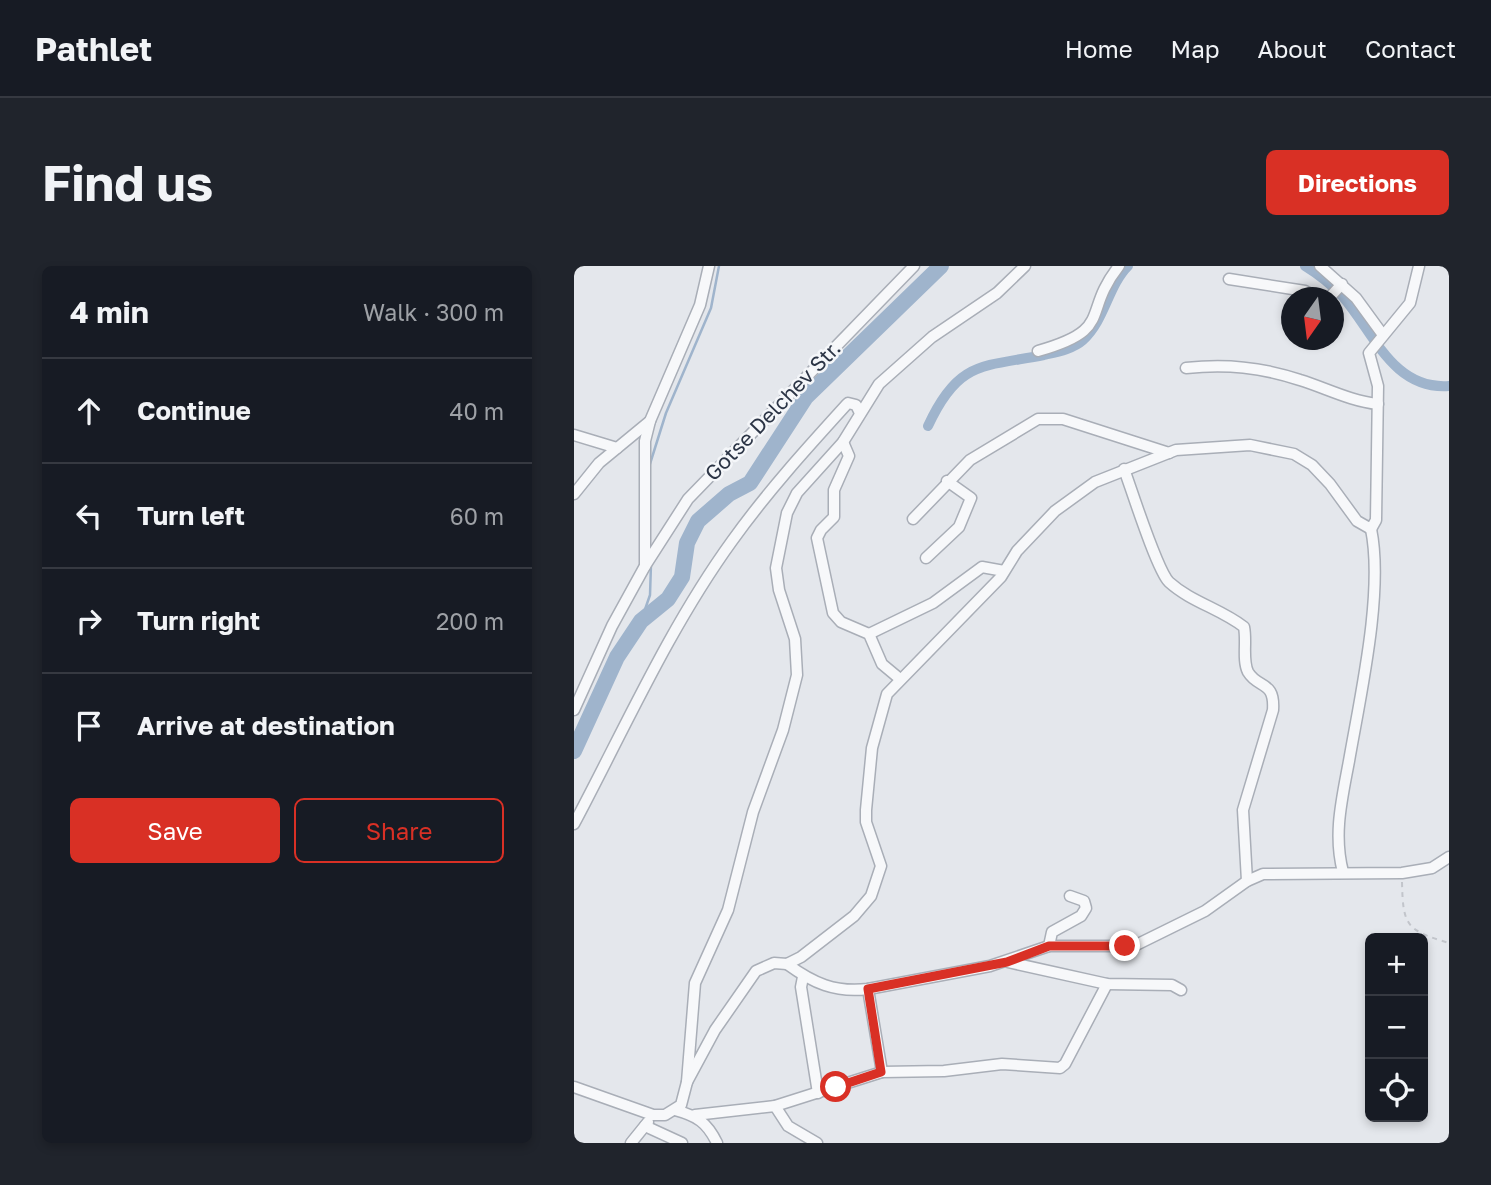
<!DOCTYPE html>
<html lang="en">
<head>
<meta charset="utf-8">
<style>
	:root { --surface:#171b24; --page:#20242c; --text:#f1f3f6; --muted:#9ea1a6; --line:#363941; --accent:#d93025 }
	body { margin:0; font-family:"Golos Text",sans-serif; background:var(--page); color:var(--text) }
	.controls { position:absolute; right:21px; bottom:21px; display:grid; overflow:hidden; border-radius:10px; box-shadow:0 4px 10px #0003 }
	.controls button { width:63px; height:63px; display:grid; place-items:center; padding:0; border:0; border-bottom:2px solid var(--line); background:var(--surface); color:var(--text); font:35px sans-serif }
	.compass { position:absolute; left:707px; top:21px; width:63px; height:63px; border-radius:50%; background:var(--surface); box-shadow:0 4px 10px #0003; rotate:194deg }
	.stop { position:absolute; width:21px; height:21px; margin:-16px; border:5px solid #d93025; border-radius:50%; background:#fff }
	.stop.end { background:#d93025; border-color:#fff; box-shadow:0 2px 7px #0008 }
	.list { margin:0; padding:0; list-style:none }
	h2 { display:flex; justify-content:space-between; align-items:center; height:91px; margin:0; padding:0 28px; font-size:30px }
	h2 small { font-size:23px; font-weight:400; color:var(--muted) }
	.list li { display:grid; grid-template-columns:46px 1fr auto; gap:21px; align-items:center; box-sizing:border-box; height:105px; padding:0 28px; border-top:2px solid var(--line) }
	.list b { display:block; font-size:26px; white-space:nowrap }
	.list em { font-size:23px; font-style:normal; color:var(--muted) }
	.actions { display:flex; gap:14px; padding:21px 28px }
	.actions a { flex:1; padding:16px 0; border:2px solid var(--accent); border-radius:10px; text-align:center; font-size:24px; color:var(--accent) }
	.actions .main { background:var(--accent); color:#fff }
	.icon { flex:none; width:38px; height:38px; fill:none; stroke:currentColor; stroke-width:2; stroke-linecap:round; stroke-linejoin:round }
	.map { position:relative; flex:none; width:875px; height:877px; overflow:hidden; border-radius:10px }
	header { display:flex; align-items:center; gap:42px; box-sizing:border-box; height:98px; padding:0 35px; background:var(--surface); border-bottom:2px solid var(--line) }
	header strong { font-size:33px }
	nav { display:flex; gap:38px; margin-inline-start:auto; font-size:24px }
	.intro { display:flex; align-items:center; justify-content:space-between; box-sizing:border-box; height:168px; padding:0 42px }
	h1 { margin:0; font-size:49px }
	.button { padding:18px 32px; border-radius:10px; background:var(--accent); color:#fff; font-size:24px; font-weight:700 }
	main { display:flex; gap:42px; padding:0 42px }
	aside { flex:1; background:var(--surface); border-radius:10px; box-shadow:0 4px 10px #0003 }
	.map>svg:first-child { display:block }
</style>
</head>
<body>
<header>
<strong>Pathlet</strong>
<nav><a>Home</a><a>Map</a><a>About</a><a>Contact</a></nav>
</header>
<div class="intro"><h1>Find us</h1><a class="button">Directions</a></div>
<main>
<aside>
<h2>4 min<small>Walk · 300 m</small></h2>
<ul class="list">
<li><svg class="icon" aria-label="ahead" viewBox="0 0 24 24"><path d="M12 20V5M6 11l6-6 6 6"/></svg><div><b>Continue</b></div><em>40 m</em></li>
<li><svg class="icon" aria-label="left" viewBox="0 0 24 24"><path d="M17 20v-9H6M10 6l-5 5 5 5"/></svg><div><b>Turn left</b></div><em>60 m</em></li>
<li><svg class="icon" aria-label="right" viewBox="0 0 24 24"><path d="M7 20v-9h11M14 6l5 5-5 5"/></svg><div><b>Turn right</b></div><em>200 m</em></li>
<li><svg class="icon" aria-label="arrive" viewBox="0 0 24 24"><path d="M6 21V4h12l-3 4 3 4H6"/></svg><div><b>Arrive at destination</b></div></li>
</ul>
<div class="actions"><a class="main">Save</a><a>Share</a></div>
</aside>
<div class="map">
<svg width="875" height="877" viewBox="0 0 875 877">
	<rect width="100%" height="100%" fill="#e4e7ec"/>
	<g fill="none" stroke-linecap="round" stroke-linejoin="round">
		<!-- stream -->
		<g stroke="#9fb4cc" stroke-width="2.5">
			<polyline points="75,201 92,147 137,42 145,0"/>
			<polyline points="67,355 76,329 77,298"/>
		</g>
		<!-- canal -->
		<g stroke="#9fb4cc" stroke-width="10">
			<path d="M731 0C744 8 759 20 769 31 800 67 819 124 875 120"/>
			<path d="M354 160C384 95 407 101 470 89 483 86 499 83 509 74 531 54 534 20 554 0"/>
		</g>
		<!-- river -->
		<polyline stroke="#9fb4cc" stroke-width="16" points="0,485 43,391 67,355 94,333 108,311 113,277 124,255 155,228 176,217 232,131 367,0"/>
		<defs>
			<g id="minor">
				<polyline points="746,0 782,32 809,69"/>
				<polyline points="655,13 731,25 745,32"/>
				<polyline points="755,32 768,18"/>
				<path d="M464 85C541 63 507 48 545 0"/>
				<path d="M612 102C652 98 687 101 726 114 752 122 776 135 804 138"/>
				<polyline points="0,169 43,182"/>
				<polyline points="269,176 275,190 260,224 260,251 247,264 243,272 259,347 267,356 295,368 308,398 326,413"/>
				<path d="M550 203C558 225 583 304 595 316 617 336 647 343 670 361 673 375 668 394 674 406 684 423 701 414 699 444L669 544 673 615"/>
				<polyline points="0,228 25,197 76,155 126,39 135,0"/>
				<polyline points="339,253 396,194 464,153 489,153 595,187"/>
				<polyline points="352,292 385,261 397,232 373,215"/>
				<polyline points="71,300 114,233 340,0"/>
				<polyline points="295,368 359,337 408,301 430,305"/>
				<polyline points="0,444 38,360 71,300 71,175 76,155"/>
				<path d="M0 558C50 464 95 362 158 275 193 226 234 181 274 137L282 139 286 147"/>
				<path d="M769 606C759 568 768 533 775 495 786 431 810 326 797 263"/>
				<polyline points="475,680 478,666 507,650 512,642 510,635 496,630"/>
				<polyline points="434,696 533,718 598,719 607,724"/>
				<path d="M213 698C239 717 261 727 294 723L416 700 475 680H560L631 645 673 615 689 608 828 607 858 602 875 591"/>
				<polyline points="229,711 227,721 244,827"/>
				<polyline points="294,723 308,806"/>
				<polyline points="113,816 141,764 182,705 200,697 213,698 227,691 280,650 297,630 307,600 292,556 292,544 298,482 313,428 427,311 443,285 481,245 521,216 602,184 676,179 720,188 738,199 756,218 783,255 797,263 802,254 804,120 795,87 836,37 845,0"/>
				<polyline points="0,821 79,849 91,849 107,839 113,816 121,717 154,644 179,546 209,464 223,409 221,373 205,324 202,302 213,247 223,227 269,176 305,118 358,71 423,27 451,0"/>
				<polyline points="201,840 214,860 243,877"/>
				<path d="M101 844C123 850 133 856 143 877"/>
				<polyline points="121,849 201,840 308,806 370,805 428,798 486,802 491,798 533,718"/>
				<polyline points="71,860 108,877"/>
				<polyline points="57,877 74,856"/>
			</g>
		</defs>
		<!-- minor casing -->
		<use href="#minor" stroke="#a9aeb7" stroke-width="13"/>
		<!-- path -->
		<path stroke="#c2c5cb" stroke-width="2" stroke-dasharray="5 5" stroke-linecap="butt" d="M828 616C829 660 832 664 875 677"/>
		<!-- minor -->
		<use href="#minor" stroke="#f7f8fa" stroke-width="10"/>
	</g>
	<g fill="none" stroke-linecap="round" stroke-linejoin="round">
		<!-- route -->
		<polyline stroke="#d93025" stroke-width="9" points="262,821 307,806 294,723 433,696 475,680 551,680"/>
	</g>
	<g text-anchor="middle" stroke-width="5" stroke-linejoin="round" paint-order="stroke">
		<!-- street labels -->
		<g font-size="21" fill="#2b3445" stroke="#f4f6f9">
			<text transform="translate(199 145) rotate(-46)" y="7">Gotse Delchev Str.</text>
		</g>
	</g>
</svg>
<div class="controls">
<button>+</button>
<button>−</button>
<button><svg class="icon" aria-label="locate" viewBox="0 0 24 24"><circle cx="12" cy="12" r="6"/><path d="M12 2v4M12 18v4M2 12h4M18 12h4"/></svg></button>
</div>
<svg class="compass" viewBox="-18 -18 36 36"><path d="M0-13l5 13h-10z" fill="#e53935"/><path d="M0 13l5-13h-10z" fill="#9ea1a6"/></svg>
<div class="stop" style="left:262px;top:821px"></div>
<div class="stop end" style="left:551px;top:680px"></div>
</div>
</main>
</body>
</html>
